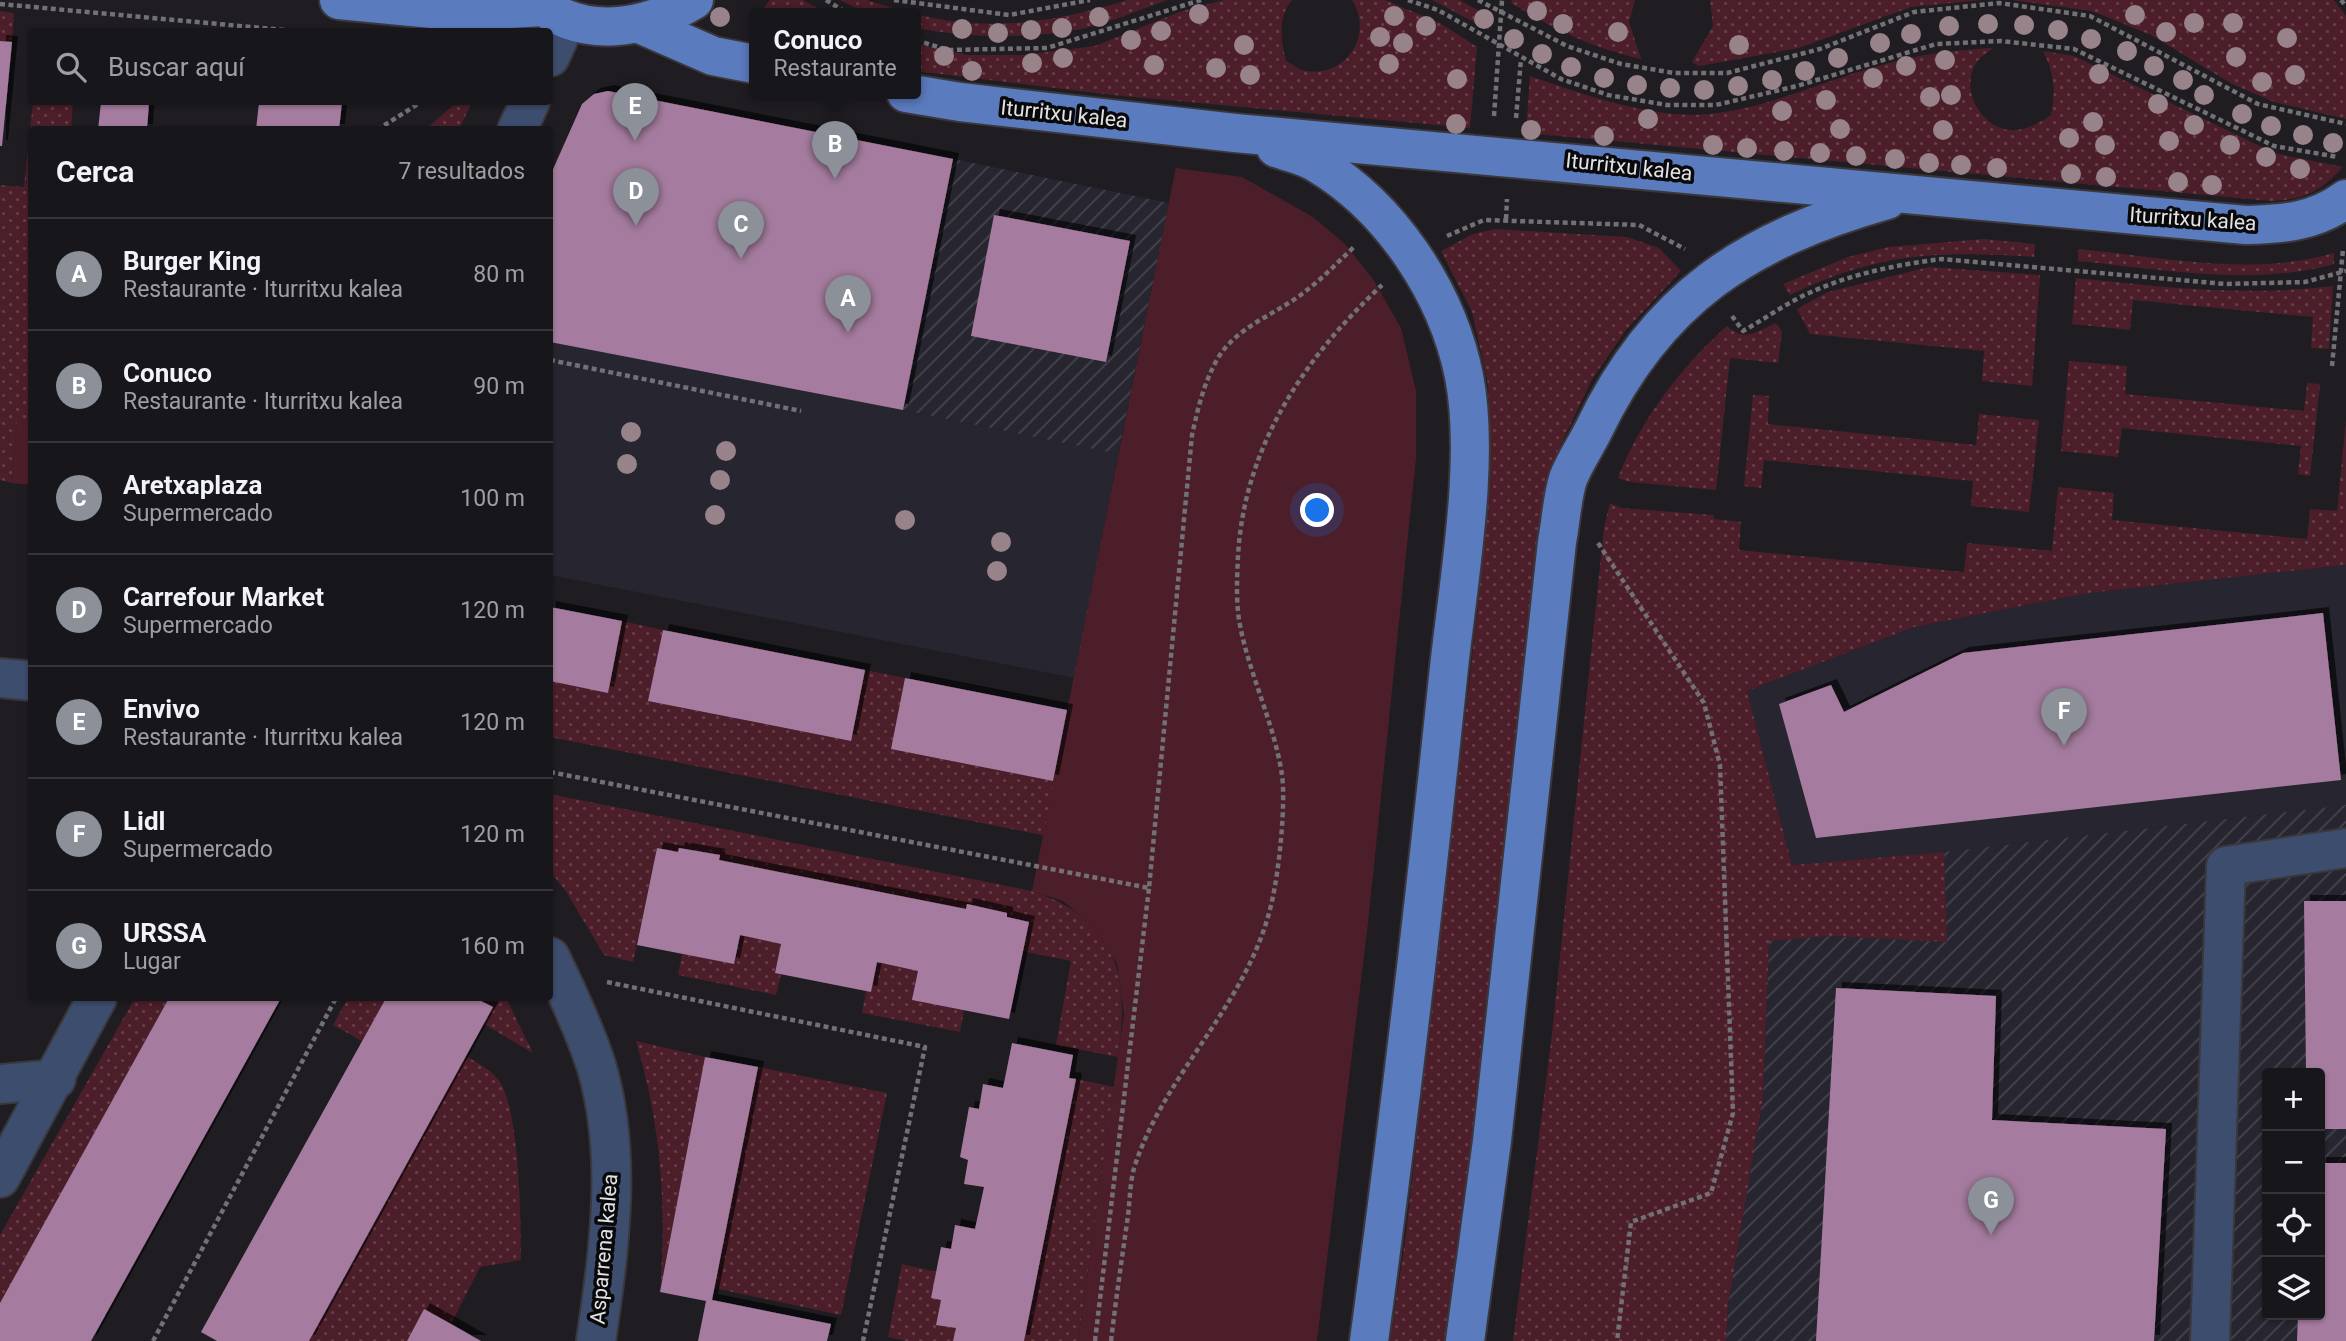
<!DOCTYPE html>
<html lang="es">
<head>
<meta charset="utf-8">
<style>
	:root { --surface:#17161a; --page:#242327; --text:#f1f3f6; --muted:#9e9fa2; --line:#363539; --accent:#8c9099 }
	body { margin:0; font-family:Roboto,sans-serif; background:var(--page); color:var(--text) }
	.controls { position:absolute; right:21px; bottom:21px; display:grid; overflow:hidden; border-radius:7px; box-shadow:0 2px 5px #0004 }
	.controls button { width:63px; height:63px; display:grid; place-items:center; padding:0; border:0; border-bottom:2px solid var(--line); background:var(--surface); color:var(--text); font:35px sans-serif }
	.you { position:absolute; left:1318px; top:511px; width:24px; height:24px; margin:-18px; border:5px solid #fff; border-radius:50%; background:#1a73e8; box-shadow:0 0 0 10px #1a73e833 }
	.badge { display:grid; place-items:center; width:46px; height:46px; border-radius:50%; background:var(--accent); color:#fff; font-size:23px; font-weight:700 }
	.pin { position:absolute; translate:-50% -58px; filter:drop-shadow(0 2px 4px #0008) }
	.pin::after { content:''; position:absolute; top:37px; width:24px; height:21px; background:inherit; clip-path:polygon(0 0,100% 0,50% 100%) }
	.popup { position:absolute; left:749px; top:8px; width:172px; height:91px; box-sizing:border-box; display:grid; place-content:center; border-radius:7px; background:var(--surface); filter:drop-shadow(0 2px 5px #0005); font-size:23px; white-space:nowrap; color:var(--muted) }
	.popup b { font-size:26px; color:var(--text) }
	.popup::after { content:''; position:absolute; left:50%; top:100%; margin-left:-14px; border:14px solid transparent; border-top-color:var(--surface) }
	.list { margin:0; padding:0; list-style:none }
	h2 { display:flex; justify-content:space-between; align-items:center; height:91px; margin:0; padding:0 28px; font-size:30px }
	h2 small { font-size:23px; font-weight:400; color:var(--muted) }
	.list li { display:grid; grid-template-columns:46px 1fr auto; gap:21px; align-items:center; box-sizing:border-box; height:112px; padding:0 28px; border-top:2px solid var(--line) }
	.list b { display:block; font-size:26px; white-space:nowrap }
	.list p { margin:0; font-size:23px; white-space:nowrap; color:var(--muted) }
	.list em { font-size:23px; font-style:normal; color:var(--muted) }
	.icon { flex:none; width:38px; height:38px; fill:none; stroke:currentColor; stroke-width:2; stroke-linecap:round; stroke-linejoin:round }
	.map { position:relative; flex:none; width:2346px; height:1341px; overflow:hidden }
	.search { position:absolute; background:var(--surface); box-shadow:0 2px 5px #0004; left:28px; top:28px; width:525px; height:77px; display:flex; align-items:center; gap:18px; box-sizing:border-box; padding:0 24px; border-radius:7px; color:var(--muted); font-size:26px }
	.panel { position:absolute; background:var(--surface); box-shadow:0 2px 5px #0004; left:28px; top:126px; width:525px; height:875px; border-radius:7px }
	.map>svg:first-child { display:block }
</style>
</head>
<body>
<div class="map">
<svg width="2346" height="1341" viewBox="0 0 2346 1341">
	<defs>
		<pattern id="industrial-furrows" width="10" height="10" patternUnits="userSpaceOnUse" patternTransform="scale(1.75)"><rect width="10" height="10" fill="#27252f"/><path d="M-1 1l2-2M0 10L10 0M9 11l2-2" fill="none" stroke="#46444d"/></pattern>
		<pattern id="grass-dots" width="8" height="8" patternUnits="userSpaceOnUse" patternTransform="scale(1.75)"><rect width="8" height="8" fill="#4c1e2a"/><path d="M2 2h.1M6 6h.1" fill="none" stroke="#663e49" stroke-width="1.8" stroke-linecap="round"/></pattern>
		<filter id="shadow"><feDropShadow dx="6" dy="-6" stdDeviation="0" flood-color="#0009"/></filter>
	</defs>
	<rect width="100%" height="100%" fill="#1f1d22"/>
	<!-- built -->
	<g fill="#27252f">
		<polygon points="608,91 953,159 903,410 1118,454 1075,678 550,575 550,176 582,104 594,94"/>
		<polygon points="2346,565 2346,805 1944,852 1792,865 1747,691 1914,627 2088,593"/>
	</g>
	<!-- industrial -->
	<g fill="url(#industrial-furrows)" fill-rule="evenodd">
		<polygon points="953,159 1169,203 1118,454 903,410"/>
		<path d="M2346 805V1341H1726L1728 1305 1763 1096 1769 941 1831 936 1946 942 1944 852ZM2267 1073H2320V1315H2267Z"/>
	</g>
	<!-- grass -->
	<g fill="url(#grass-dots)">
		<polygon points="770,0 802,0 828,13 760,13"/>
		<polygon points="840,0 866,0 911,13 867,13"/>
		<path d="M1127 0H1168C1140 9 1111 23 1081 29 1028 39 969 38 916 28V14C986 33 1058 22 1127 0Z"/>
		<path d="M1224 0H1292C1277 18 1281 40 1286 61 1292 64 1299 70 1306 71 1347 77 1374 34 1352 0H1385L1440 23 1477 47 1470 128 1113 95 916 71V44L968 55H1023L1095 46 1182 11Z"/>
		<polygon points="1432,0 1459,0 1491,17 1489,30"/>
		<path d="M1512 0H1635L1629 22 1641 59C1590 47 1556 30 1511 3Z"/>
		<polygon points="1710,0 1982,0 1911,7 1799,48 1699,66 1692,62 1713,26"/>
		<polygon points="2012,0 2334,0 2346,16 2346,119 2274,102 2232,84 2151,35 2092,11"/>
		<polygon points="0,11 14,13 12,42 0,41"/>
		<path d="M1993 48C1988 52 1980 57 1976 63 1960 89 1980 127 2010 130 2026 131 2039 123 2051 115 2056 90 2054 73 2043 51L2074 56 2274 153 2343 167C2319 193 2305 199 2271 201L1526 133 1530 76C1586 95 1658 122 1718 113 1775 105 1827 80 1882 65 1919 54 1955 50 1993 48Z"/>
		<polygon points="33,102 73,102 71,129 32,130 31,422 17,421 12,483 0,480 0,185 24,187"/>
		<polygon points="457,102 472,102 459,129 426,129"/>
		<polygon points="1176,168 1105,854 1042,835 550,737 550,681 608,692 622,621 663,630 649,701 850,741 865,670 905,678 891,749 1053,781"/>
		<polygon points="1495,229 1627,237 1659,248 1681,271 1626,330 1591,381 1557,453 1543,520 1517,784 1449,1341 1390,1341 1405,1241 1478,605 1490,457 1488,384 1472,312 1441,251 1473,234"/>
		<path d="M1984 239 2035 244 2034 257C1936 251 1881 252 1790 295L1783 284 1848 257 1889 247Z"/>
		<path d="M2078 249C2162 257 2252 277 2334 253V264C2251 287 2162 269 2078 261Z"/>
		<polygon points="1929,267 2040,275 2032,386 1982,381 1984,351 1810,334 1797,309 1828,292"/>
		<path d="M2076 278C2162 287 2246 297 2333 286L2329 349 2311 348 2313 317 2133 300 2130 330 2072 324Z"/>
		<path d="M1776 323 1782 331 1778 363 1730 358 1716 490 1630 482 1618 478C1641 419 1680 368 1727 326 1745 342 1756 332 1776 323Z"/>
		<polygon points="2069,361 2127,366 2125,394 2304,411 2307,383 2320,384 2310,476 2298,474 2301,446 2122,428 2118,457 2061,451"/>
		<polygon points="1753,395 1769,396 1768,424 1976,445 1979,414 2039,420 2029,512 1971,506 1973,481 1764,460 1761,488 1744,486"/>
		<polygon points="2346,419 2346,565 2088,593 1914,627 1747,691 1792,865 1944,852 1947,942 1831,936 1769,941 1763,1096 1728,1305 1726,1341 1513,1341 1552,1034 1604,527 1610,503 1621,508 1714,515 1714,519 1741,522 1739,550 1964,572 1967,543 2052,551 2058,487 2114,493 2112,520 2307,539 2310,509 2337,511"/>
		<path d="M550 794 1032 891C1118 920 1130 975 1118 1057L1056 1045 1071 961 1022 951 1007 913 967 905 966 909 719 860V855L680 848 678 852 657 848 633 962 604 955 567 893 550 871Z"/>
		<polygon points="740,935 781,944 775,972 781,974 776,995 678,975 682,954 734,964"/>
		<polygon points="877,962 918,971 913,1000 964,1010 960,1032 862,1013 866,991 871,991"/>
		<polygon points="135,998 169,998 0,1303 0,1235"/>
		<polygon points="348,998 386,998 362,1041 333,1025"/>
		<polygon points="475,998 506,998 533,1053 484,1024 493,1007"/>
		<path d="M636 1041 705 1057 660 1292C667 1206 661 1124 636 1041Z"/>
		<path d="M466 1056C476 1062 490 1069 497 1078 520 1103 521 1224 521 1260L480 1267 451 1324 424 1309 407 1341H309Z"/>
		<polygon points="758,1067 887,1093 841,1315 714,1288"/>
		<polygon points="1076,1079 1114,1087 1078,1341 1024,1341"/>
		<polygon points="902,1264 937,1272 932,1298 941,1300 936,1324 956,1328 953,1341 906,1341 888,1337"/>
	</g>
	<!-- park -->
	<g fill="#4c1e2a">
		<polygon points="1176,168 1242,177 1313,217 1345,244 1373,279 1401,328 1416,391 1416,458 1368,923 1317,1341 1078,1341 1124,1014 1117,963 1093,926 1063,901 1032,891"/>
		<polygon points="17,421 31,422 31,485 12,483"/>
	</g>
	<!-- building -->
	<g fill="#a57c9f" filter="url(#shadow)">
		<polygon points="0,41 12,42 2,146 0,146"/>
		<polygon points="608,91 953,159 903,410 550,342 550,176 582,104 594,94"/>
		<polygon points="101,102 149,102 147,130 98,130"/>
		<polygon points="259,102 342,102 339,130 256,130"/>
		<polygon points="994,215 1130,241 1106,362 971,336"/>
		<polygon points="550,607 622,621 608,693 550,681"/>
		<polygon points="2323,613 2341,780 1816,838 1779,704 1831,685 1844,712 1963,653"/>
		<polygon points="663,630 865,670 851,741 648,701"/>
		<polygon points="905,678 1067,710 1053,781 891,749"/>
		<polygon points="657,848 678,852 679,848 720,855 719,860 966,909 967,904 1007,913 1007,917 1029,922 1009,1019 912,1000 918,971 877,962 871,992 775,973 781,944 740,935 734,964 637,945"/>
		<polygon points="2304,901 2346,901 2346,1129 2320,1129 2320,1073 2306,1073"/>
		<polygon points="1836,988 1996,996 1992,1120 2166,1129 2154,1341 1816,1341"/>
		<polygon points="169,998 281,998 91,1341 0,1341 0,1303"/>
		<polygon points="386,998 475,998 493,1007 309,1341 217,1341 201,1332"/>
		<polygon points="1012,1043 1073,1055 1069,1078 1076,1079 1024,1341 953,1341 956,1328 936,1325 941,1300 931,1298 941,1247 951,1249 955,1225 975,1229 984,1187 964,1184 968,1160 960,1157 969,1107 979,1109 983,1084 1003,1088"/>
		<polygon points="705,1057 758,1067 712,1300 831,1324 827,1341 698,1341 706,1301 660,1292"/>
		<polygon points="2320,1163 2346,1163 2346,1341 2297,1341 2298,1315 2320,1315"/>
		<polygon points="424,1309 451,1324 481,1341 407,1341"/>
	</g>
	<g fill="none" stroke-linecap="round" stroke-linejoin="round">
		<defs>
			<g id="minor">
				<polyline points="550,57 567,19"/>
				<polyline points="517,130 530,102"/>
				<polyline points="0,678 32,681"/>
				<path d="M550 957C567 992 584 1028 596 1065 623 1154 609 1251 596 1341"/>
				<polyline points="0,1084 56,1079"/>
				<polyline points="0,1178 97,998"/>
				<polyline points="2210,1341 2226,866 2346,848"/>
			</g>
			<g id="major">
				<polyline points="339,0 463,12 543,7"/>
				<path d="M535 0C582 41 646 29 694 0"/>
				<polyline points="642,25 713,56 754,64"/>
				<path d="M906 93 960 102 1235 133 2246 225C2283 224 2315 222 2346 199"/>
				<path d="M1276 148C1290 153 1306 156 1318 164 1391 208 1447 292 1464 376 1481 462 1457 588 1448 677 1425 899 1399 1120 1369 1341"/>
				<path d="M1465 1341 1492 1141 1557 542C1561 521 1562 498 1568 479 1574 463 1585 447 1593 431 1657 297 1747 240 1887 200"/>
			</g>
		</defs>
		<!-- minor casing -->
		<use href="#minor" stroke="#3a383d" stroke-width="42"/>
		<!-- major casing -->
		<use href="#major" stroke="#3a383d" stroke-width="42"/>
		<!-- path -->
		<g stroke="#727175" stroke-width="4.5" stroke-dasharray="5 3.5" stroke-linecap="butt">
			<polyline points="826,0 847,13"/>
			<polyline points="894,0 1009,15 1090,0"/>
			<polyline points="1408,0 1438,10 1561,79 1608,95 1667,105 1716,105 1797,86 1936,44 2001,41 2074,49 2274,146 2338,157"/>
			<polyline points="1478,0 1567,46 1621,64 1674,73 1727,73 1820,49 1914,12 1999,3 2090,16 2258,104 2346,124"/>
			<polyline points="2341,0 2346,6"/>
			<polyline points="0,4 306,32"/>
			<polyline points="916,40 948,50 1047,48 1201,0"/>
			<polyline points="1494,116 1502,0"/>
			<polyline points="1516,118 1521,59"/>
			<polyline points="377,130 421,102"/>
			<polyline points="1506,219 1507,199"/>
			<polyline points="1447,236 1484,220 1639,225 1685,249"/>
			<path d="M1732 316 1743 331C1761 321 1778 309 1795 300 1840 276 1893 265 1942 259L2225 284 2305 282 2346 271"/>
			<polyline points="550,360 801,411"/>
			<polyline points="2332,366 2343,249"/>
			<polyline points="1598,543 1704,703 1720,765 1733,1113 1711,1193 1631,1222 1617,1341"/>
			<path d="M550 772 1149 888 1192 435C1198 408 1204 382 1218 358 1238 325 1278 314 1307 290 1324 277 1339 261 1355 246"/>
			<polyline points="607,982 925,1047 863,1341"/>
			<polyline points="153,1341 336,998"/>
			<polyline points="1095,1341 1149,888"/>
			<path d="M1111 1341C1116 1299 1122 1257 1128 1216 1130 1199 1130 1180 1135 1165 1166 1071 1250 1002 1272 901 1279 871 1286 804 1282 775 1274 722 1248 672 1239 620 1236 598 1237 578 1238 556 1244 447 1304 358 1382 285"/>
		</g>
		<!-- minor -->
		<use href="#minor" stroke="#3d4d6e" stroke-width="38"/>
		<!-- major -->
		<use href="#major" stroke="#5b7bbf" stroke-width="38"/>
	</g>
	<!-- trees -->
	<g fill="#978389">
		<circle cx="1537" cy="11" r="10"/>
		<circle cx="1199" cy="14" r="10"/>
		<circle cx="2135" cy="15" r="10"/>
		<circle cx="1394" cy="16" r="10"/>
		<circle cx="720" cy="17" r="10"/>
		<circle cx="1099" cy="17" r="10"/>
		<circle cx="1484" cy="19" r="10"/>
		<circle cx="2194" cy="23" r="10"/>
		<circle cx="2233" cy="23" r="10"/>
		<circle cx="1563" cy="24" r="10"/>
		<circle cx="1988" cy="24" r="10"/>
		<circle cx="2024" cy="25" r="10"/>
		<circle cx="1426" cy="26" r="10"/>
		<circle cx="1949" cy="26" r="10"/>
		<circle cx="1062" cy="28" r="10"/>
		<circle cx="962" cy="29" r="10"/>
		<circle cx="1031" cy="30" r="10"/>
		<circle cx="2058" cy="30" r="10"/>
		<circle cx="1161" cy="31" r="10"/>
		<circle cx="1618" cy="32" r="10"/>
		<circle cx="2166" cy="32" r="10"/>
		<circle cx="998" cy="33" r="10"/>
		<circle cx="1911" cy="34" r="10"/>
		<circle cx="1380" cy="37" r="10"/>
		<circle cx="2287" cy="38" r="10"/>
		<circle cx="1514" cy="39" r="10"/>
		<circle cx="2091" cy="39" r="10"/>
		<circle cx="1131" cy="40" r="10"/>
		<circle cx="1403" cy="43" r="10"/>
		<circle cx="1880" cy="43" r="10"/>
		<circle cx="1244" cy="45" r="10"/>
		<circle cx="1739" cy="45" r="10"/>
		<circle cx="2127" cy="51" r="10"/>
		<circle cx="1542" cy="54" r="10"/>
		<circle cx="944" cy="56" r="10"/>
		<circle cx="2236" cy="57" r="10"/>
		<circle cx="1063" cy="58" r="10"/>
		<circle cx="1838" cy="58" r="10"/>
		<circle cx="1945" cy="60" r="10"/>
		<circle cx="1032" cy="63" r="10"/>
		<circle cx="1389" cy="64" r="10"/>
		<circle cx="1154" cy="65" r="10"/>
		<circle cx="1906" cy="66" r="10"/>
		<circle cx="2154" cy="66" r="10"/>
		<circle cx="1571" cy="67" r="10"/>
		<circle cx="1216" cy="68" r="10"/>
		<circle cx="972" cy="71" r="10"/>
		<circle cx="1805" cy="71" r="10"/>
		<circle cx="2099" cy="74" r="10"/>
		<circle cx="1250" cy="75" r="10"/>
		<circle cx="2295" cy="75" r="10"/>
		<circle cx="1604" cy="78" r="10"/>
		<circle cx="1873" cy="78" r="10"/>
		<circle cx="1457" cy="79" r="10"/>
		<circle cx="1772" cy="80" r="10"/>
		<circle cx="2183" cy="80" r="10"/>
		<circle cx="2262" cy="82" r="10"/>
		<circle cx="1637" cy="85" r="10"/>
		<circle cx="1738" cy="86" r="10"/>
		<circle cx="1670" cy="88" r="10"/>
		<circle cx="1704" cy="90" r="10"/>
		<circle cx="1951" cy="95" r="10"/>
		<circle cx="2204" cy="95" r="10"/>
		<circle cx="1930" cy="97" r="10"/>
		<circle cx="1826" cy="100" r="10"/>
		<circle cx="2158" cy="104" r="10"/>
		<circle cx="1782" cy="111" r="10"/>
		<circle cx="2242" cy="114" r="10"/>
		<circle cx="1648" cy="119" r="10"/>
		<circle cx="2093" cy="122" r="10"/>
		<circle cx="1456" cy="124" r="10"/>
		<circle cx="2194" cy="125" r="10"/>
		<circle cx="2271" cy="126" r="10"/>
		<circle cx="1840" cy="129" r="10"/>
		<circle cx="1531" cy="130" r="10"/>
		<circle cx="1943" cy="130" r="10"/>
		<circle cx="2303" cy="135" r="10"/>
		<circle cx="1604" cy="136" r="10"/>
		<circle cx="2069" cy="138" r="10"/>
		<circle cx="2169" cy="141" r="10"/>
		<circle cx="2333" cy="143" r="10"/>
		<circle cx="1713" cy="145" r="10"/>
		<circle cx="2105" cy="145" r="10"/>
		<circle cx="2230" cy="145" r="10"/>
		<circle cx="1747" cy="148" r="10"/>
		<circle cx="1784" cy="151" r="10"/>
		<circle cx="1820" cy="153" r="10"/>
		<circle cx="1856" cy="156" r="10"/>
		<circle cx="2266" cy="157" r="10"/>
		<circle cx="1895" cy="159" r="10"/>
		<circle cx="1929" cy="163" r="10"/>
		<circle cx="1961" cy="165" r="10"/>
		<circle cx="1997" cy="168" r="10"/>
		<circle cx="2300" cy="169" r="10"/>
		<circle cx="2071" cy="174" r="10"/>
		<circle cx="2106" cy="177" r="10"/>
		<circle cx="2178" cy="182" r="10"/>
		<circle cx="2212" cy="185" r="10"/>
		<circle cx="631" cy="432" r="10"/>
		<circle cx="726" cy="451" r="10"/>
		<circle cx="627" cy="464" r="10"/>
		<circle cx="720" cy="480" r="10"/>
		<circle cx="715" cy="515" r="10"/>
		<circle cx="905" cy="520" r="10"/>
		<circle cx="1001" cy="542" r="10"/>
		<circle cx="997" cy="571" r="10"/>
	</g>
	<g text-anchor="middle" stroke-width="7" stroke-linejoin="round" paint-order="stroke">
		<!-- street labels -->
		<g font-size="21" fill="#e2e1e4" stroke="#09080a">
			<text transform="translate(1064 114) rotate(6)" y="7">Iturritxu kalea</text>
			<text transform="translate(1629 167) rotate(6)" y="7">Iturritxu kalea</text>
			<text transform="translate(2193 219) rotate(4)" y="7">Iturritxu kalea</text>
			<text transform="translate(604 1249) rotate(-85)" y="7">Asparrena kalea</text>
		</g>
	</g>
</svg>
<div class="controls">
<button>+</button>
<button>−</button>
<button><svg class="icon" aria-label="locate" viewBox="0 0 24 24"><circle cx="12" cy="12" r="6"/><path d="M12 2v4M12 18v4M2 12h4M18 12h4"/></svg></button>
<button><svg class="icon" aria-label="layers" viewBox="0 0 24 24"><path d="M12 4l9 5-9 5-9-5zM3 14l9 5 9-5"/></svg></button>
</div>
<div class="you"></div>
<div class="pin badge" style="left:848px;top:333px">A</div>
<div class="pin badge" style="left:835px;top:179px">B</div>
<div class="popup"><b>Conuco</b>Restaurante</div>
<div class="pin badge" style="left:741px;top:259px">C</div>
<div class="pin badge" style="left:636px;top:226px">D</div>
<div class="pin badge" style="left:635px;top:141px">E</div>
<div class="pin badge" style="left:2064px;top:746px">F</div>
<div class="pin badge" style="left:1991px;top:1235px">G</div>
<div class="search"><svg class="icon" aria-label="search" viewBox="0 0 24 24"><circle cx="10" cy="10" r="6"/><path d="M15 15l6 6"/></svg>Buscar aquí</div>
<section class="panel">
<h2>Cerca<small>7 resultados</small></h2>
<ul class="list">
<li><span class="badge">A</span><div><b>Burger King</b><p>Restaurante · Iturritxu kalea</p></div><em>80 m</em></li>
<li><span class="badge">B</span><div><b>Conuco</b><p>Restaurante · Iturritxu kalea</p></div><em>90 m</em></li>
<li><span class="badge">C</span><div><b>Aretxaplaza</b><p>Supermercado</p></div><em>100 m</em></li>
<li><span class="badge">D</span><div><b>Carrefour Market</b><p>Supermercado</p></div><em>120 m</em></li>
<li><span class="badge">E</span><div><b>Envivo</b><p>Restaurante · Iturritxu kalea</p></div><em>120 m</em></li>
<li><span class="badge">F</span><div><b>Lidl</b><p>Supermercado</p></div><em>120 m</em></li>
<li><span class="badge">G</span><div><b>URSSA</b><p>Lugar</p></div><em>160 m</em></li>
</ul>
</section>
</div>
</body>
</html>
